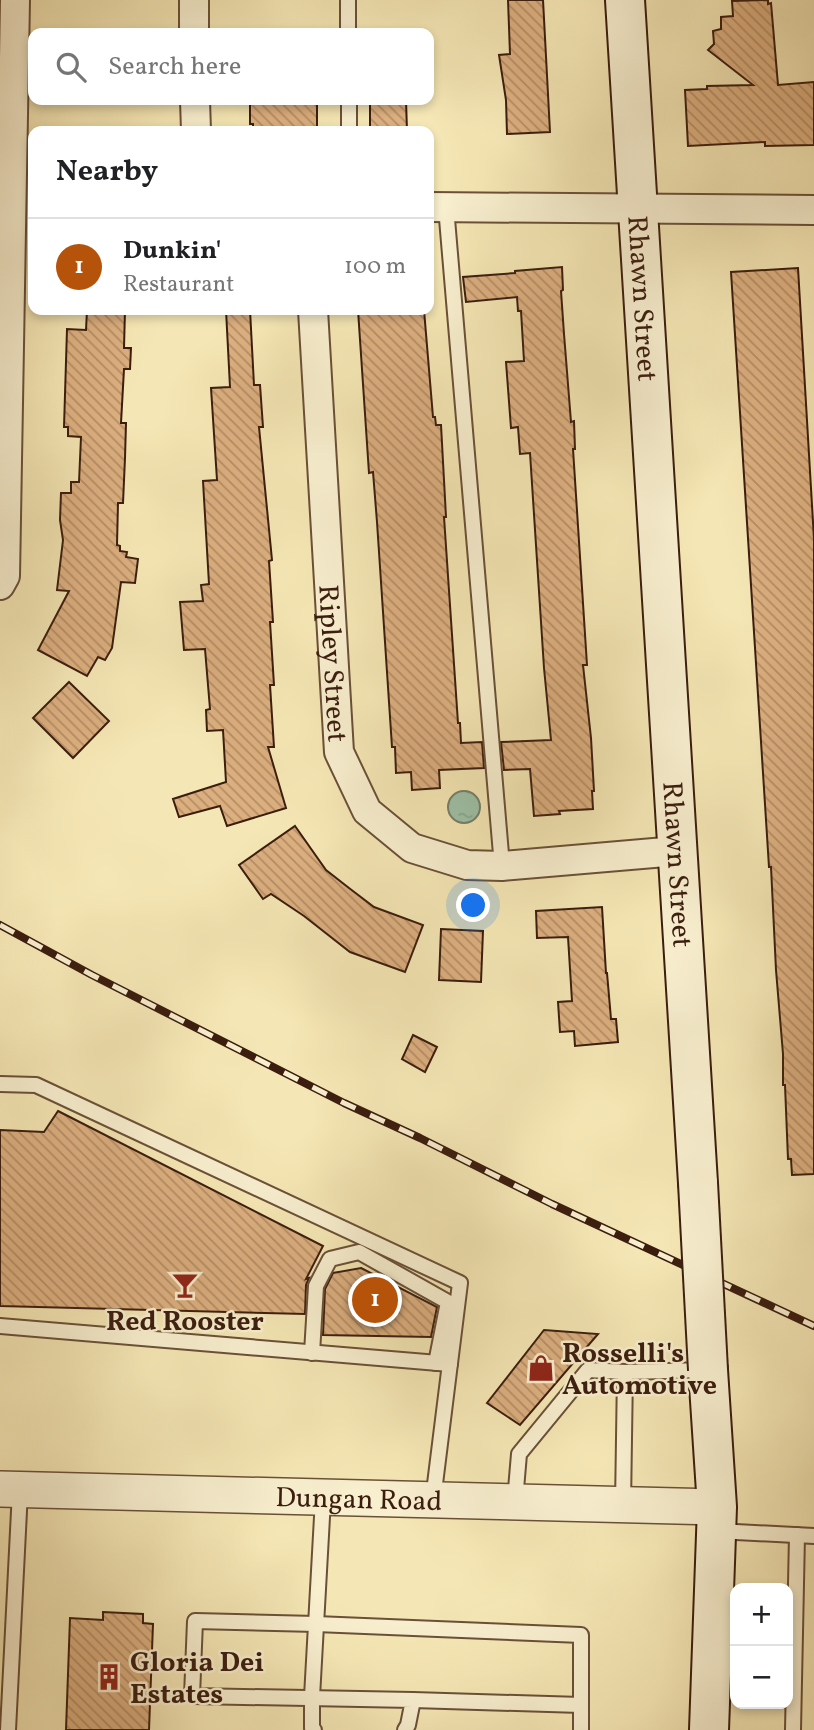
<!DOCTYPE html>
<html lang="en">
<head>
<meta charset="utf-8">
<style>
	:root { --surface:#fff; --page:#f2f2f2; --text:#202124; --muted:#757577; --line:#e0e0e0; --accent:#b45309 }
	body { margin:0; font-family:Vollkorn,serif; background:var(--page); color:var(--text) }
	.controls { position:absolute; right:21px; bottom:21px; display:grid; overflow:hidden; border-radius:14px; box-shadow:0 4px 10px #0003 }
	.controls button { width:63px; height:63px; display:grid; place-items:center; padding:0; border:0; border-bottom:2px solid var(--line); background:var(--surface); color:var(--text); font:35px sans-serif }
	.you { position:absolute; left:474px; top:906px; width:24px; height:24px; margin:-18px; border:5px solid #fff; border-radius:50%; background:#1a73e8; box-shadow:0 0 0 10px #1a73e833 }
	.badge { display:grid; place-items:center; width:46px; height:46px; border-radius:50%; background:var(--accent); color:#fff; font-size:23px; font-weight:700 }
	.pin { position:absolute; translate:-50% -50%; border:4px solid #fff; box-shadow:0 2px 7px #0006 }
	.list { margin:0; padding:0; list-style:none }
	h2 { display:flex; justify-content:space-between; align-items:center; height:91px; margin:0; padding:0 28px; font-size:30px }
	h2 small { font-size:23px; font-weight:400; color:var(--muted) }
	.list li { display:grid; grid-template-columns:46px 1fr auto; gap:21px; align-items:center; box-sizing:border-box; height:98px; padding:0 28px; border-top:2px solid var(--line) }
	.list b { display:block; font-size:26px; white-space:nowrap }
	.list p { margin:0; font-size:23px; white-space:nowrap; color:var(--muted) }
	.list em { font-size:23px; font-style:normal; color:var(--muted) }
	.icon { flex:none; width:38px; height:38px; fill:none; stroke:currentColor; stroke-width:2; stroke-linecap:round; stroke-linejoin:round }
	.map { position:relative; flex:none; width:814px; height:1730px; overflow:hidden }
	.search { position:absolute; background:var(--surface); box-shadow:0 4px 10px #0003; left:28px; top:28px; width:406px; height:77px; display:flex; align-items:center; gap:18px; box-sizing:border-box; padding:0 24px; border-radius:14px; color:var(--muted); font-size:26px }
	.panel { position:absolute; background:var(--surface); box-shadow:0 4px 10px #0003; left:28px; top:126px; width:406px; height:189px; border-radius:14px }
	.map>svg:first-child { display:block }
</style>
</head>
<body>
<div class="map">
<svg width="814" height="1730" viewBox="0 0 814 1730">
	<defs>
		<pattern id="water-ripples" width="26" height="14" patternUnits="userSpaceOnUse" patternTransform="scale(1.75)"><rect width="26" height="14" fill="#9dc1a8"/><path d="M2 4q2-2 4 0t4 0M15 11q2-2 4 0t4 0" fill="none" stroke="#88a58f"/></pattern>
		<pattern id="building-back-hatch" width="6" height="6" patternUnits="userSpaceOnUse" patternTransform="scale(1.75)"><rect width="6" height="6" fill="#dcaf7f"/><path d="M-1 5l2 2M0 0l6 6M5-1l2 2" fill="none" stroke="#b48e66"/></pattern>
	</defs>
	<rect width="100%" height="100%" fill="#f5e7b5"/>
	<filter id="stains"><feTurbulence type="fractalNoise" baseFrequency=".00286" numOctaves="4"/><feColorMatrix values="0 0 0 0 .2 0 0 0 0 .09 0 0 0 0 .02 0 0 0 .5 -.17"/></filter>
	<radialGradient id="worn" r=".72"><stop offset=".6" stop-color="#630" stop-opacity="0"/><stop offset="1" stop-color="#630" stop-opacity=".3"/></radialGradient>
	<!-- water -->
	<circle fill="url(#water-ripples)" stroke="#767f6b" stroke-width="2" cx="464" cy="807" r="16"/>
	<!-- building -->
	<g fill="url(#building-back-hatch)" stroke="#3b1d0f" stroke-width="2">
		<polygon points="508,0 543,0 550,132 507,134 506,100 499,55 510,54"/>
		<polygon points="768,0 768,4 771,3 778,85 814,82 814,145 765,146 765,142 688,146 685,90 707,89 707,86 753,85 708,50 714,44 713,31 721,29 721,17 733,16 732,1"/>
		<polygon points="250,100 317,100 317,131 253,131 253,124 250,124"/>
		<polygon points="370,100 406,100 407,131 370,131"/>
		<polygon points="562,267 563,290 561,291 564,334 571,422 574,421 575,449 573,449 587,665 583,665 591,738 594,791 592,791 593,809 559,811 560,814 534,816 530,769 504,770 501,742 551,740 544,668 530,453 520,454 518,427 511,428 506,362 524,361 521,311 518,311 517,297 466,302 463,277 515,273 515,271"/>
		<polygon points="798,268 814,539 814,1174 792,1175 791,1159 788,1159 785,1085 783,1085 783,1054 776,970 771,867 769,867 731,272"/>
		<polygon points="87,310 125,310 124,348 131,348 130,369 124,369 121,423 126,423 125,458 123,503 118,503 117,545 120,546 120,551 127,552 126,557 138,559 135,583 121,582 112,648 105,660 98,657 87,676 38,650 69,591 57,590 63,540 60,520 61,493 71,493 71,482 79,482 81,437 68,436 68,427 64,427 67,329 86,330"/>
		<polygon points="226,310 250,310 254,385 260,385 263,427 259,427 272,560 269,561 273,622 270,622 274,685 270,685 274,747 268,747 286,808 227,826 220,806 179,817 173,799 226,782 223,730 207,731 206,710 210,709 205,649 184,650 180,602 203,601 201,585 209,584 203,481 217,480 211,388 230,387"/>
		<polygon points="358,310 424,310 433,417 435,417 436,425 441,425 446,517 444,517 458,723 460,723 461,743 482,742 484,768 439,770 440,788 412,790 411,772 396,773 395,747 392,747 377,522 373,472 369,473"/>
		<polygon points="69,682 109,721 73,758 33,718"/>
		<polygon points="295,826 326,870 349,888 374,907 423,925 405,972 350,952 304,916 271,894 263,899 239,865"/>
		<polygon points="602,907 606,973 607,973 611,1019 616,1019 618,1042 575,1046 574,1031 560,1032 558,1002 572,1001 568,937 537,938 536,911"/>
		<polygon points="441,929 483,931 481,982 439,980"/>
		<polygon points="413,1035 437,1047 425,1072 402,1059"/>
		<polygon points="58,1111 323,1246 306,1279 309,1278 306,1285 305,1314 0,1306 0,1130 44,1132"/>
		<polygon points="361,1268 437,1307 431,1337 323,1335 325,1289 333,1273"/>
		<polygon points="544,1330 598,1334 520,1425 487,1403"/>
		<polygon points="103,1612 143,1614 143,1623 153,1624 149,1730 66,1730 70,1618 103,1620"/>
	</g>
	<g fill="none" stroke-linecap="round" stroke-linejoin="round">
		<defs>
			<g id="service">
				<polyline points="348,0 348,33"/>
				<polyline points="349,100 349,131"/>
				<polyline points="446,207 502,866"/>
				<polyline points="0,1084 36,1085 460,1283 433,1500"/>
				<polyline points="0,1326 450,1364"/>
				<polyline points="312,1353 316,1286 330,1259 359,1252 448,1302 436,1363"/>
				<polyline points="625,1372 708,1370"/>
				<polyline points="515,1501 519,1454 588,1370 625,1372 623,1505"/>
				<polyline points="717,1531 814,1536"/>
				<polyline points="413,1700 581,1705"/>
				<polyline points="8,1730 20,1491"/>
				<polyline points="314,1730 312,1728 312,1697 323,1499"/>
				<polyline points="405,1730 408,1725 413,1700 192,1696 195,1621 316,1624 581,1635 581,1730"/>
				<polyline points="793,1730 797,1535"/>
			</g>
			<g id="minor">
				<polyline points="194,0 194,33"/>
				<polyline points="195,100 196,131"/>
				<polyline points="429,207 814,210"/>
				<path id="s1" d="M313 310 339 752 367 811 412 848 467 865 502 866 677 851"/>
				<polyline points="0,585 5,576 15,0"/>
			</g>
			<g id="tertiary">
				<path id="s2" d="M0 1489 717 1507"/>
			</g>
			<g id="secondary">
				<path id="s3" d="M625 0 698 1183"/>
				<polyline points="708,1370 717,1507 709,1730"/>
			</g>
		</defs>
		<!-- service casing -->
		<use href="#service" stroke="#6a5038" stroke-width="18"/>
		<!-- minor casing -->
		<use href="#minor" stroke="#6a5038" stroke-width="32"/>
		<!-- tertiary casing -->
		<use href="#tertiary" stroke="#6a5038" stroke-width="38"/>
		<!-- secondary casing -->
		<use href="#secondary" stroke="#3b1d0f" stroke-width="42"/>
		<!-- service -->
		<use href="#service" stroke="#f8efcf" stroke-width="14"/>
		<!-- minor -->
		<use href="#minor" stroke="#f8efcf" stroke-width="28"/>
		<!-- tertiary -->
		<use href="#tertiary" stroke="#f8efcf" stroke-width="35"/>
		<!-- secondary -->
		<use href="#secondary" stroke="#f8efcf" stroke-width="38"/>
		<defs>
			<polyline id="rail" points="0,925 92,975 344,1103 420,1138 552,1204 814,1326"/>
		</defs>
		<!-- rail casing -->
		<use href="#rail" stroke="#3b1d0f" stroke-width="8"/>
		<!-- rail -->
		<use href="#rail" stroke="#f8efcf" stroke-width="5" stroke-dasharray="16" stroke-linecap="butt"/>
		<defs>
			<polyline id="secondary-bridge" points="698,1183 708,1370"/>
		</defs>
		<!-- secondary-bridge casing -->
		<use href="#secondary-bridge" stroke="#3b1d0f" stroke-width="42" stroke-linecap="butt"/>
		<!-- secondary-bridge -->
		<use href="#secondary-bridge" stroke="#f8efcf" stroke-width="38"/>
	</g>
	<!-- icons -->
	<defs>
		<symbol id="bar-bare" viewBox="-9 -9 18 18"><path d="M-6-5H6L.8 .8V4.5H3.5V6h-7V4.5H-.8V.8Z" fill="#8f2418" stroke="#f8efcf" stroke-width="2.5" paint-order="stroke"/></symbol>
		<symbol id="shop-bare" viewBox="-9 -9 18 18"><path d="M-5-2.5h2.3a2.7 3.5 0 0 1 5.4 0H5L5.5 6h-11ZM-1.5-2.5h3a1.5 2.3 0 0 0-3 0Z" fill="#8f2418" stroke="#f8efcf" stroke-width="2.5" paint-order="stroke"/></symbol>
		<symbol id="building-bare" viewBox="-9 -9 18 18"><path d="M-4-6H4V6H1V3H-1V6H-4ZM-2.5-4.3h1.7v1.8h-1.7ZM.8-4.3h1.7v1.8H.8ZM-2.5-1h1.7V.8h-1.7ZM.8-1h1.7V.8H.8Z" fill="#8f2418" stroke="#f8efcf" stroke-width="2.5" paint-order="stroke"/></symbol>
	</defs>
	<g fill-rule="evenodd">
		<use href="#bar-bare" x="166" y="1266" width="38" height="38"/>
		<use href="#shop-bare" x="522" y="1349" width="38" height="38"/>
		<use href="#building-bare" x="90" y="1658" width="38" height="38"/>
	</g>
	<g text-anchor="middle" stroke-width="5" stroke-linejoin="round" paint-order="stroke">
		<!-- street labels -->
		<g font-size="28" fill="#3b1d0f" stroke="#f8efcf">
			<text dy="10" stroke="none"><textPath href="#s3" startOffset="299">Rhawn Street</textPath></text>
			<text dy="10" stroke="none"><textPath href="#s1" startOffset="354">Ripley Street</textPath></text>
			<text dy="10" stroke="none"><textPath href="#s3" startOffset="866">Rhawn Street</textPath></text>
			<text dy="10" stroke="none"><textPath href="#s2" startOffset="359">Dungan Road</textPath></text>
		</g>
		<!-- poi labels -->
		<g font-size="28" font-weight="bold" fill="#3b1d0f" stroke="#f8efcf" text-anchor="start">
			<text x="185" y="1330" text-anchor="middle">Red Rooster</text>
			<text x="562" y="1362">Rosselli's<tspan x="562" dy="32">Automotive</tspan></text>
			<text x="130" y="1671">Gloria Dei<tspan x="130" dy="32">Estates</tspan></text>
		</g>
	</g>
	<rect width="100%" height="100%" filter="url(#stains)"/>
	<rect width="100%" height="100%" fill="url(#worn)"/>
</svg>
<div class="controls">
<button>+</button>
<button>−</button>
</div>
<div class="you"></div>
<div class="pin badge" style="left:375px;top:1300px">1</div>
<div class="search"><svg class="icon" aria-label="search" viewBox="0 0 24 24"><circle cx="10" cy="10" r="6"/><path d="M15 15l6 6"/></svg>Search here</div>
<section class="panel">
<h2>Nearby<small></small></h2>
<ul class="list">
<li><span class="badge">1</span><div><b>Dunkin'</b><p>Restaurant</p></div><em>100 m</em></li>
</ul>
</section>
</div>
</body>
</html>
